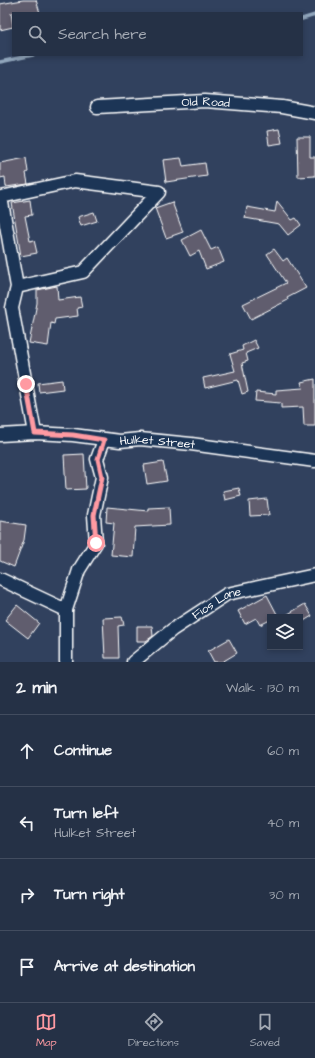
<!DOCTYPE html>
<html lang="en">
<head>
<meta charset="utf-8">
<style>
	:root { --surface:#253146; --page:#313d51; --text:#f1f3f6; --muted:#a3a9b3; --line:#424c5f; --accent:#ff9aa2 }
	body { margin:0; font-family:"Architects Daughter",sans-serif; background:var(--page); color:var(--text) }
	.controls { position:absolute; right:12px; bottom:12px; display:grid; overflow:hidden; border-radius:0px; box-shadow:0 2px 6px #0003 }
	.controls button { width:36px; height:36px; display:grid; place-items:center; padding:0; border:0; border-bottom:1px solid var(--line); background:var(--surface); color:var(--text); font:20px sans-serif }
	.stop { position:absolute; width:12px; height:12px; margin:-9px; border:3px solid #ff9aa2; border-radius:50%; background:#fff }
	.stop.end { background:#ff9aa2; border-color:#fff; box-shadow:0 1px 4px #0008 }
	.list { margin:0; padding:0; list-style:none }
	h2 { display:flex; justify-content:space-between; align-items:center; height:52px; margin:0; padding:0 16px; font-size:17px }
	h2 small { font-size:13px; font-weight:400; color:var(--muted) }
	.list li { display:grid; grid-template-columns:26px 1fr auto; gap:12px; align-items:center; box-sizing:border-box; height:72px; padding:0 16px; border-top:1px solid var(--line) }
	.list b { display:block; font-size:15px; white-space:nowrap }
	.list p { margin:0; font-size:13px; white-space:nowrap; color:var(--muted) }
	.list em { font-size:13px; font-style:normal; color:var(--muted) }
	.icon { flex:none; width:22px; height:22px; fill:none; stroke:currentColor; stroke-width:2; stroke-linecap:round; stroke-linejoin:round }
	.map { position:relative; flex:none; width:315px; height:662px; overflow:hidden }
	.search { position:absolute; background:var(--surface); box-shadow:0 2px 6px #0003; left:12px; right:12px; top:12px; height:44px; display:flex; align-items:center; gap:10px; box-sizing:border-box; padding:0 14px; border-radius:0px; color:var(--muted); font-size:15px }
	.sheet { height:340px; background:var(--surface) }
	nav { display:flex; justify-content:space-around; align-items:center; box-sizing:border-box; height:56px; border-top:1px solid var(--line); background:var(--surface); font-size:11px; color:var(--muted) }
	nav a { display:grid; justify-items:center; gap:2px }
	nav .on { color:var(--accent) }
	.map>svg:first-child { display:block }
</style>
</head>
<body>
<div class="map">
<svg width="315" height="662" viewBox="0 0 315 662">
	<rect width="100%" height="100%" fill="#31415e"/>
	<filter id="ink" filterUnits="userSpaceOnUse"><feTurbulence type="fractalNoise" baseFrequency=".025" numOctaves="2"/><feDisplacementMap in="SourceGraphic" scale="8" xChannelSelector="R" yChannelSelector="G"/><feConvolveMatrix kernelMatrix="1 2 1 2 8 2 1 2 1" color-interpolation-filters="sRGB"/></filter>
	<g filter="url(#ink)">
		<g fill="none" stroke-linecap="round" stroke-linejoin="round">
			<!-- stream -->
			<g stroke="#91a6bc" stroke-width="3.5">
				<polyline points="302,19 315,15"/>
				<polyline points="0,62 33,55"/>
			</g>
		</g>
		<!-- building -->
		<g fill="#615d6e" stroke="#fff">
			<polygon points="23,0 36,0 40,13 11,13 13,27 0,30 0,4"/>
			<polygon points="279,129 282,143 269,145 267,131"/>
			<polygon points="297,137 310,137 310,157 315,157 315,176 298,177"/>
			<polygon points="26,158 28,172 26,173 28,184 6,187 5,177 0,178 0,163"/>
			<polygon points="181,158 183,166 205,163 207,176 166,182 163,160"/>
			<polygon points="30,200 32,215 25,216 30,241 34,240 37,253 21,256 12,203"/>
			<polygon points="277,201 292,220 296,218 301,225 288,235 279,224 245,218 247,207 275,212"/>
			<polygon points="172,202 183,232 166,238 155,208"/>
			<polygon points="94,212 97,221 81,226 78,217"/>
			<polygon points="201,230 211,250 218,247 224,262 206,269 199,251 190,256 182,240"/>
			<polygon points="274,249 283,261 287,258 306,288 287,298 288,300 251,319 243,304 286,283 267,254"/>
			<polygon points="57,286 58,300 80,297 82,307 77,308 78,316 55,319 54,324 51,323 48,346 29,343 37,303 37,290"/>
			<polygon points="254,340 258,348 246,353 248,361 242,363 248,392 242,394 238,380 205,388 203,378 235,371 230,354 243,350 242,346"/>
			<polygon points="315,379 315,426 304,426 303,407 281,408 281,403 255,401 256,392 276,394 276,390 303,388 301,382"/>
			<polygon points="62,380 63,389 39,392 38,383"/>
			<polygon points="84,454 86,489 66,490 64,455"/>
			<polygon points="163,462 167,481 147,484 144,465"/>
			<polygon points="239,488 241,496 225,500 223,491"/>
			<polygon points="267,499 269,515 250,516 249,501"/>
			<polygon points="107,507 148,511 148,508 169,507 170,525 135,527 133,557 111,555 114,523 106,522"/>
			<polygon points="0,521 26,525 24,540 14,567 0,561"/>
			<polygon points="267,595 278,616 270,617 270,620 260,625 256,618 245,624 238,611"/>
			<polygon points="305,604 312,616 302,622 300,617 283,617"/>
			<polygon points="17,605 39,623 28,638 5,620"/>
			<polygon points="122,617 124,625 118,626 119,658 105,658 103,618"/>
			<polygon points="137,626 152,626 153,636 146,641 137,641"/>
			<polygon points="229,639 237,653 222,662 214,662 208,651"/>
		</g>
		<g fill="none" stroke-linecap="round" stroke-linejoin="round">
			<defs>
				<g id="minor">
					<path id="s1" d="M97 107 205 101 282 107 315 113"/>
					<polyline points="17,287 83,272 159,192 75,181 1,197 17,287 12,308 35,433"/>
					<path id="s2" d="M0 435 35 433 73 435 120 441 140 439 191 444 315 461"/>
					<polyline points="0,579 66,610"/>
					<polyline points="66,662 66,610 79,570 96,543 94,515 102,477 97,459 104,440"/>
					<path id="s3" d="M133 662 172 630 227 594 315 575"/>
				</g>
			</defs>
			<!-- minor casing -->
			<use href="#minor" stroke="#fff" stroke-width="15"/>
			<!-- minor -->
			<use href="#minor" stroke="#1d3557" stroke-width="12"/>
		</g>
	</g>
	<g fill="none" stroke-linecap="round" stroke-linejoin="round" filter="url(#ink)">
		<!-- route -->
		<polyline stroke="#ff9aa2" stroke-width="5" points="26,384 35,433 73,435 104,440 98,459 102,477 94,515 96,543"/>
	</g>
	<g text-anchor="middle" stroke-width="3" stroke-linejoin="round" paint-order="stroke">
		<!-- street labels -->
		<g font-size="12" fill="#fff" stroke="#1d3557">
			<text dy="4" stroke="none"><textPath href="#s1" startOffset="109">Old Road</textPath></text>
			<text dy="4" stroke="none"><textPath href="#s2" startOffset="158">Hulket Street</textPath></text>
			<text dy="4" stroke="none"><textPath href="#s3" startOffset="103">Fios Lane</textPath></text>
		</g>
	</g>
</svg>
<div class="controls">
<button><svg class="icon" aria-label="layers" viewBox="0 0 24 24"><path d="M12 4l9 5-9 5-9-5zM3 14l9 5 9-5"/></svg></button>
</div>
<div class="stop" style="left:96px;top:543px"></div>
<div class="stop end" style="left:26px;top:384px"></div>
<div class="search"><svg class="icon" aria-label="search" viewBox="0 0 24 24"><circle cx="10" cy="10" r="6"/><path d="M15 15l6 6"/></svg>Search here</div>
</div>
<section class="sheet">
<h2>2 min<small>Walk · 130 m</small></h2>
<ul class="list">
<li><svg class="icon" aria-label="ahead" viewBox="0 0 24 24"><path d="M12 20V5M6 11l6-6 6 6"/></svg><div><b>Continue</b></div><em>60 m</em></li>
<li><svg class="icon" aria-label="left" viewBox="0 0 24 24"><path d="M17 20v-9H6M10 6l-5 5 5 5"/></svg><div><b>Turn left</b><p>Hulket Street</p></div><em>40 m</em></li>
<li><svg class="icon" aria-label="right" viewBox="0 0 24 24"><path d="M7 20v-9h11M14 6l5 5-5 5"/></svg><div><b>Turn right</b></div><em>30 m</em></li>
<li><svg class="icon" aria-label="arrive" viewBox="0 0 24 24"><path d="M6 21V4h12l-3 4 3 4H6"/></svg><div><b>Arrive at destination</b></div></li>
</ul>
</section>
<nav>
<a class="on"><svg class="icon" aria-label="map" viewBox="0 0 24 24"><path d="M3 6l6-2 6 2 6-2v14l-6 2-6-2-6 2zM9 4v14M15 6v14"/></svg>Map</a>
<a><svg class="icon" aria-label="directions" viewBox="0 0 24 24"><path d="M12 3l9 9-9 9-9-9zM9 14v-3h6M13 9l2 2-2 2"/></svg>Directions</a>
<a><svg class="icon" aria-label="saved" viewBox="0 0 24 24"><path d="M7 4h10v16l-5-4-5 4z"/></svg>Saved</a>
</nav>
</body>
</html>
